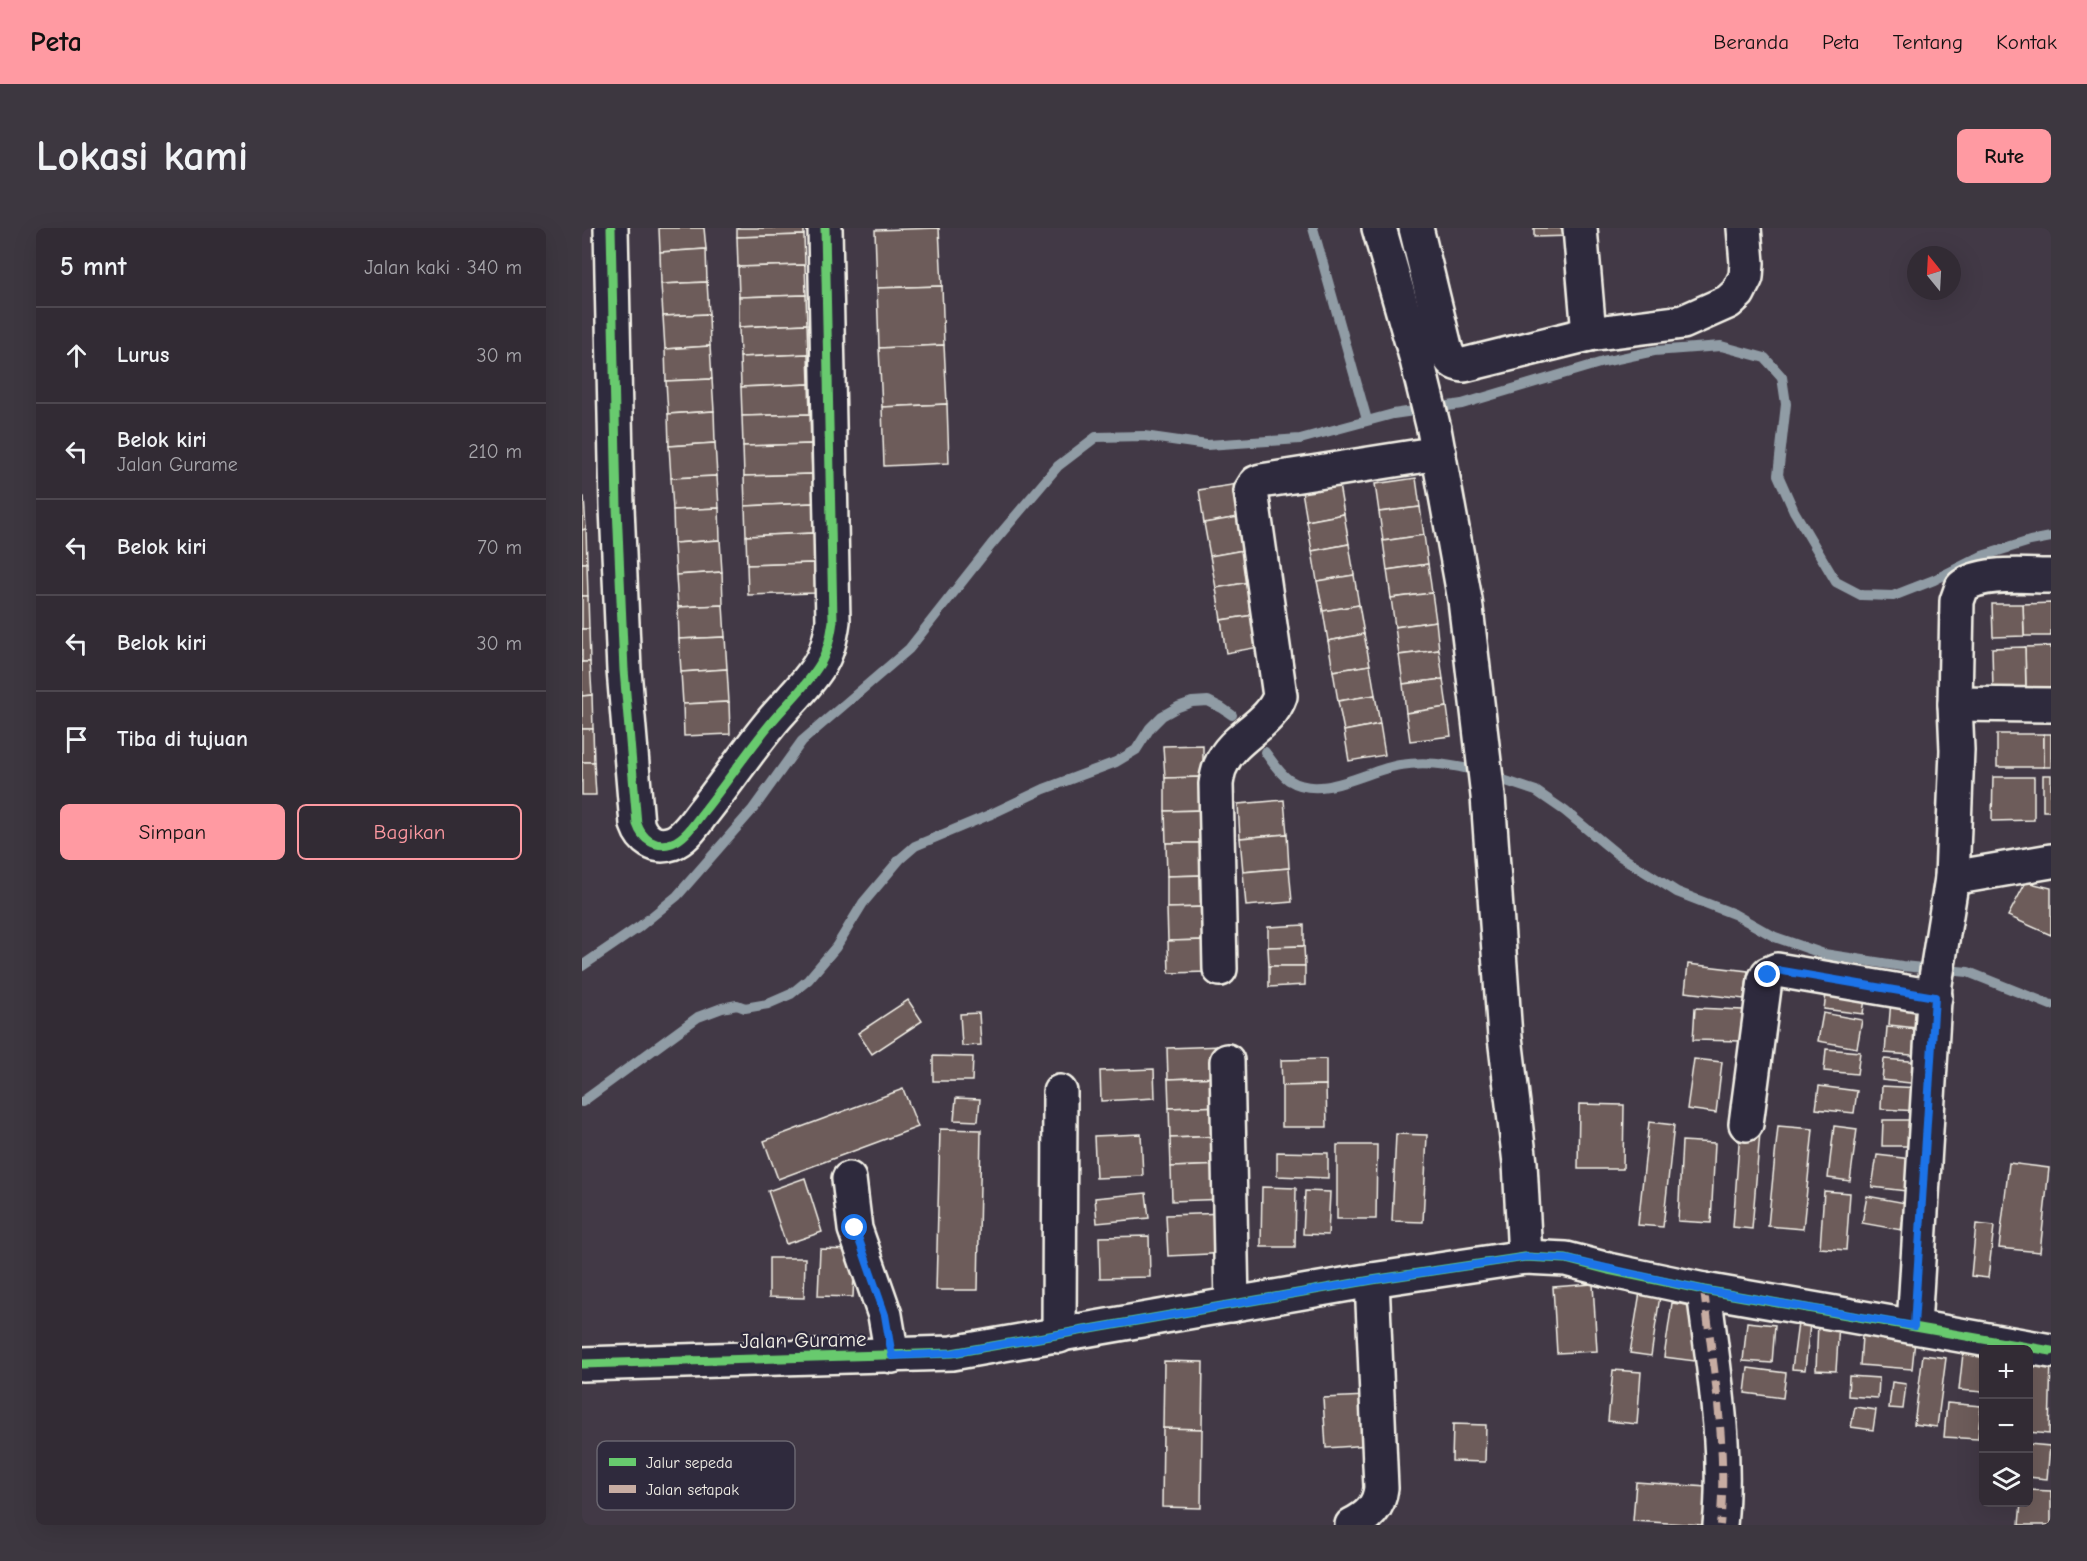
<!DOCTYPE html>
<html lang="id">
<head>
<meta charset="utf-8">
<style>
	:root { --surface:#322b34; --page:#3d3740; --text:#f1f3f6; --muted:#a8a7ac; --line:#4d474f; --accent:#ff9aa2 }
	body { margin:0; font-family:"Comic Neue",sans-serif; background:var(--page); color:var(--text) }
	.controls { position:absolute; right:18px; bottom:18px; display:grid; overflow:hidden; border-radius:9px; box-shadow:0 6px 24px #0002 }
	.controls button { width:54px; height:54px; display:grid; place-items:center; padding:0; border:0; border-bottom:2px solid var(--line); background:var(--surface); color:var(--text); font:30px sans-serif }
	.compass { position:absolute; left:1325px; top:18px; width:54px; height:54px; border-radius:50%; background:var(--surface); box-shadow:0 6px 24px #0002; rotate:342deg }
	.stop { position:absolute; width:18px; height:18px; margin:-14px; border:4px solid #1a73e8; border-radius:50%; background:#fff }
	.stop.end { background:#1a73e8; border-color:#fff; box-shadow:0 2px 6px #0008 }
	.list { margin:0; padding:0; list-style:none }
	h2 { display:flex; justify-content:space-between; align-items:center; height:78px; margin:0; padding:0 24px; font-size:26px }
	h2 small { font-size:20px; font-weight:400; color:var(--muted) }
	.list li { display:grid; grid-template-columns:39px 1fr auto; gap:18px; align-items:center; box-sizing:border-box; height:96px; padding:0 24px; border-top:2px solid var(--line) }
	.list b { display:block; font-size:22px; white-space:nowrap }
	.list p { margin:0; font-size:20px; white-space:nowrap; color:var(--muted) }
	.list em { font-size:20px; font-style:normal; color:var(--muted) }
	.actions { display:flex; gap:12px; padding:18px 24px }
	.actions a { flex:1; padding:14px 0; border:2px solid var(--accent); border-radius:9px; text-align:center; font-size:21px; color:var(--accent) }
	.actions .main { background:var(--accent); color:#111 }
	.icon { flex:none; width:33px; height:33px; fill:none; stroke:currentColor; stroke-width:2; stroke-linecap:round; stroke-linejoin:round }
	.map { position:relative; flex:none; width:1469px; height:1297px; overflow:hidden; border-radius:9px }
	header { display:flex; align-items:center; gap:36px; box-sizing:border-box; height:84px; padding:0 30px; background:var(--accent); color:#111 }
	header strong { font-size:28px }
	nav { display:flex; gap:33px; margin-inline-start:auto; font-size:21px }
	.intro { display:flex; align-items:center; justify-content:space-between; box-sizing:border-box; height:144px; padding:0 36px }
	h1 { margin:0; font-size:42px }
	.button { padding:15px 27px; border-radius:9px; background:var(--accent); color:#111; font-size:21px; font-weight:700 }
	main { display:flex; gap:36px; padding:0 36px }
	aside { flex:1; background:var(--surface); border-radius:9px; box-shadow:0 6px 24px #0002 }
	.map>svg:first-child { display:block }
</style>
</head>
<body>
<header>
<strong>Peta</strong>
<nav><a>Beranda</a><a>Peta</a><a>Tentang</a><a>Kontak</a></nav>
</header>
<div class="intro"><h1>Lokasi kami</h1><a class="button">Rute</a></div>
<main>
<aside>
<h2>5 mnt<small>Jalan kaki · 340 m</small></h2>
<ul class="list">
<li><svg class="icon" aria-label="ahead" viewBox="0 0 24 24"><path d="M12 20V5M6 11l6-6 6 6"/></svg><div><b>Lurus</b></div><em>30 m</em></li>
<li><svg class="icon" aria-label="left" viewBox="0 0 24 24"><path d="M17 20v-9H6M10 6l-5 5 5 5"/></svg><div><b>Belok kiri</b><p>Jalan Gurame</p></div><em>210 m</em></li>
<li><svg class="icon" aria-label="left" viewBox="0 0 24 24"><path d="M17 20v-9H6M10 6l-5 5 5 5"/></svg><div><b>Belok kiri</b></div><em>70 m</em></li>
<li><svg class="icon" aria-label="left" viewBox="0 0 24 24"><path d="M17 20v-9H6M10 6l-5 5 5 5"/></svg><div><b>Belok kiri</b></div><em>30 m</em></li>
<li><svg class="icon" aria-label="arrive" viewBox="0 0 24 24"><path d="M6 21V4h12l-3 4 3 4H6"/></svg><div><b>Tiba di tujuan</b></div></li>
</ul>
<div class="actions"><a class="main">Simpan</a><a>Bagikan</a></div>
</aside>
<div class="map">
<svg width="1469" height="1297" viewBox="0 0 1469 1297">
	<rect width="100%" height="100%" fill="#423946"/>
	<filter id="ink" filterUnits="userSpaceOnUse"><feTurbulence type="fractalNoise" baseFrequency=".0167" numOctaves="2"/><feDisplacementMap in="SourceGraphic" scale="12" xChannelSelector="R" yChannelSelector="G"/><feConvolveMatrix kernelMatrix="1 2 1 2 8 2 1 2 1" color-interpolation-filters="sRGB"/></filter>
	<g filter="url(#ink)">
		<g fill="none" stroke-linecap="round" stroke-linejoin="round">
			<!-- stream -->
			<g stroke="#909ca5" stroke-width="10">
				<polyline points="731,0 785,192"/>
				<path d="M683 524C690 533 698 546 707 552 740 573 785 542 818 537 842 533 863 536 887 541"/>
				<polyline points="921,552 954,563 983,583 1035,626 1095,664 1152,686 1193,709 1242,726 1320,738 1386,744 1469,777"/>
				<polyline points="0,738 57,699 95,668 171,581 220,513 327,421 409,317 476,238 514,209 562,208 625,217 718,211 811,186 880,176 1021,134 1072,123 1139,118 1183,130 1200,149 1204,176 1196,247 1212,283 1254,354 1279,367 1311,368 1352,352 1400,328 1448,313 1469,309"/>
				<polyline points="0,874 116,789 140,780 155,777 163,780 186,776 209,766 226,752 254,719 281,675 318,631 333,618 407,587 462,561 534,534 554,522 568,500 580,488 596,479 610,474 626,473 640,480 650,487"/>
			</g>
		</g>
		<!-- building -->
		<g fill="#6d5c5a" stroke="#f4f1e8" stroke-width="1.5">
			<polygon points="77,0 122,0 124,21 78,24"/>
			<polygon points="155,0 222,0 222,7 155,9"/>
			<polygon points="357,0 360,58 295,60 293,2"/>
			<polygon points="952,0 990,0 990,8 952,9"/>
			<polygon points="222,7 223,37 156,39 155,9"/>
			<polygon points="124,21 125,54 79,56 78,24"/>
			<polygon points="223,37 224,67 157,69 156,39"/>
			<polygon points="125,54 127,86 81,88 79,56"/>
			<polygon points="360,58 362,117 297,120 295,60"/>
			<polygon points="224,67 225,96 157,99 157,69"/>
			<polygon points="127,86 128,118 83,121 81,88"/>
			<polygon points="225,96 226,126 158,129 157,99"/>
			<polygon points="362,117 365,176 300,179 297,120"/>
			<polygon points="128,118 130,151 84,153 83,121"/>
			<polygon points="226,126 227,156 159,159 158,129"/>
			<polygon points="130,151 132,183 86,186 84,153"/>
			<polygon points="227,156 228,186 160,188 159,159"/>
			<polygon points="365,176 367,235 302,238 300,179"/>
			<polygon points="132,183 133,215 87,218 86,186"/>
			<polygon points="228,186 229,216 161,218 160,188"/>
			<polygon points="133,215 135,248 89,250 87,218"/>
			<polygon points="229,216 230,246 162,248 161,218"/>
			<polygon points="230,246 231,275 163,278 162,248"/>
			<polygon points="135,248 137,280 91,282 89,250"/>
			<polygon points="834,250 838,279 797,284 793,256"/>
			<polygon points="656,256 662,288 622,295 617,262"/>
			<polygon points="757,257 762,286 725,293 720,263"/>
			<polygon points="0,269 2,269 4,301 0,302"/>
			<polygon points="231,275 232,305 164,308 163,278"/>
			<polygon points="838,279 842,307 801,313 797,284"/>
			<polygon points="137,280 138,312 92,315 91,282"/>
			<polygon points="762,286 767,316 730,323 725,293"/>
			<polygon points="662,288 667,321 628,328 622,295"/>
			<polygon points="4,301 5,335 0,335 0,302"/>
			<polygon points="232,305 232,335 165,337 164,308"/>
			<polygon points="842,307 846,336 805,342 801,313"/>
			<polygon points="138,312 140,344 94,347 92,315"/>
			<polygon points="767,316 772,347 735,353 730,323"/>
			<polygon points="667,321 673,353 634,360 628,328"/>
			<polygon points="0,335 5,335 6,368 0,368"/>
			<polygon points="232,335 234,365 166,367 165,337"/>
			<polygon points="846,336 850,365 809,370 805,342"/>
			<polygon points="140,344 141,377 96,379 94,347"/>
			<polygon points="772,347 777,377 741,383 735,353"/>
			<polygon points="673,353 678,386 639,392 634,360"/>
			<polygon points="850,365 854,393 813,399 809,370"/>
			<polygon points="0,368 6,368 7,401 0,401"/>
			<polygon points="1469,375 1469,408 1442,408 1441,376"/>
			<polygon points="1410,376 1441,376 1442,408 1411,409"/>
			<polygon points="141,377 143,409 97,411 96,379"/>
			<polygon points="777,377 782,406 746,413 741,383"/>
			<polygon points="678,386 683,418 644,425 639,392"/>
			<polygon points="854,393 857,422 817,427 813,399"/>
			<polygon points="0,401 7,401 8,434 0,434"/>
			<polygon points="782,406 788,437 751,443 746,413"/>
			<polygon points="143,409 145,441 99,444 97,411"/>
			<polygon points="1469,418 1469,461 1444,462 1443,419"/>
			<polygon points="1443,419 1444,462 1411,463 1410,420"/>
			<polygon points="857,422 861,451 821,456 817,427"/>
			<polygon points="0,434 8,434 10,467 0,468"/>
			<polygon points="788,437 793,467 756,473 751,443"/>
			<polygon points="145,441 147,474 101,476 99,444"/>
			<polygon points="861,451 865,479 824,485 821,456"/>
			<polygon points="10,467 11,501 0,501 0,468"/>
			<polygon points="793,467 798,496 762,503 756,473"/>
			<polygon points="147,474 148,506 102,508 101,476"/>
			<polygon points="865,479 869,508 828,513 824,485"/>
			<polygon points="798,496 803,527 767,533 762,503"/>
			<polygon points="0,501 11,501 12,534 0,534"/>
			<rect x="1415" y="506" width="47" height="33"/>
			<rect x="1462" y="506" width="7" height="33"/>
			<polygon points="621,517 621,549 583,550 581,518"/>
			<polygon points="0,534 12,534 14,567 0,567"/>
			<rect x="1461" y="547" width="8" height="36"/>
			<polygon points="621,549 622,582 583,583 583,550"/>
			<polygon points="1411,549 1452,549 1452,592 1410,593"/>
			<polygon points="702,572 705,606 658,610 656,576"/>
			<polygon points="622,582 623,615 584,615 583,583"/>
			<polygon points="705,606 707,640 661,644 658,610"/>
			<polygon points="584,615 623,615 623,647 585,648"/>
			<polygon points="707,640 710,674 664,678 661,644"/>
			<polygon points="623,647 625,679 585,680 585,648"/>
			<polygon points="1444,654 1469,660 1469,707 1426,688"/>
			<polygon points="625,679 625,712 586,713 585,680"/>
			<polygon points="722,697 722,718 686,719 686,699"/>
			<polygon points="625,712 626,744 587,745 586,713"/>
			<polygon points="722,718 723,738 687,738 686,719"/>
			<polygon points="1106,736 1166,743 1162,771 1103,764"/>
			<polygon points="687,738 723,738 723,757 687,759"/>
			<polygon points="1244,766 1283,769 1281,786 1242,781"/>
			<polygon points="326,772 340,793 290,826 276,805"/>
			<polygon points="1309,772 1346,776 1344,801 1307,797"/>
			<polygon points="1113,780 1161,782 1160,813 1111,812"/>
			<polygon points="397,785 399,817 380,818 378,786"/>
			<polygon points="1241,785 1280,792 1275,820 1236,813"/>
			<polygon points="1305,799 1344,802 1343,828 1303,825"/>
			<polygon points="641,818 642,849 586,851 585,820"/>
			<polygon points="1244,821 1278,824 1275,846 1242,843"/>
			<polygon points="351,828 391,829 390,853 351,853"/>
			<polygon points="744,831 744,857 700,858 699,832"/>
			<polygon points="1112,831 1140,834 1134,885 1105,881"/>
			<polygon points="1302,831 1340,834 1338,856 1300,852"/>
			<polygon points="572,841 573,870 519,873 518,843"/>
			<polygon points="642,849 643,878 587,880 586,851"/>
			<polygon points="744,857 745,899 700,899 700,858"/>
			<polygon points="1237,858 1275,863 1272,885 1234,881"/>
			<polygon points="1300,858 1338,860 1337,883 1299,881"/>
			<polygon points="321,861 336,899 196,951 182,913"/>
			<polygon points="374,870 398,871 396,893 372,892"/>
			<polygon points="997,876 1042,877 1041,941 996,941"/>
			<polygon points="643,878 644,908 588,910 587,880"/>
			<polygon points="1301,892 1338,892 1337,918 1300,918"/>
			<polygon points="1067,894 1092,897 1081,999 1056,997"/>
			<polygon points="1196,898 1231,901 1221,1001 1186,998"/>
			<polygon points="1252,898 1275,901 1268,953 1246,950"/>
			<polygon points="358,901 399,902 396,1062 354,1062"/>
			<polygon points="1158,902 1178,904 1170,1001 1151,999"/>
			<polygon points="559,906 561,948 514,950 512,908"/>
			<polygon points="814,906 845,907 841,994 810,993"/>
			<polygon points="644,908 645,937 589,939 588,910"/>
			<polygon points="1100,913 1133,915 1129,995 1096,993"/>
			<polygon points="755,917 795,917 794,991 755,991"/>
			<polygon points="695,924 746,925 746,950 695,948"/>
			<polygon points="1295,927 1338,932 1333,964 1290,959"/>
			<polygon points="1427,935 1467,940 1458,1024 1417,1020"/>
			<polygon points="645,937 646,971 590,973 589,939"/>
			<polygon points="223,950 240,1004 204,1016 186,963"/>
			<polygon points="680,959 714,960 713,1019 679,1019"/>
			<polygon points="723,963 748,964 746,1007 721,1006"/>
			<polygon points="1242,963 1268,965 1264,1022 1238,1020"/>
			<polygon points="564,965 567,990 515,995 513,970"/>
			<polygon points="1285,968 1324,975 1319,1002 1280,995"/>
			<polygon points="645,985 647,1025 586,1028 584,987"/>
			<polygon points="1394,996 1412,998 1406,1050 1389,1048"/>
			<polygon points="567,1008 568,1049 518,1050 517,1009"/>
			<polygon points="238,1021 273,1022 271,1069 236,1068"/>
			<polygon points="187,1030 223,1030 222,1070 187,1069"/>
			<polygon points="1011,1056 1015,1123 975,1125 971,1059"/>
			<polygon points="1059,1058 1079,1061 1069,1128 1048,1125"/>
			<polygon points="1090,1075 1120,1079 1113,1133 1082,1129"/>
			<polygon points="1165,1094 1193,1097 1190,1135 1161,1133"/>
			<polygon points="1216,1095 1228,1096 1223,1142 1210,1141"/>
			<polygon points="1236,1095 1257,1095 1254,1143 1234,1142"/>
			<polygon points="1280,1108 1333,1112 1330,1141 1278,1137"/>
			<polygon points="1382,1116 1402,1122 1401,1164 1377,1162"/>
			<polygon points="1341,1127 1364,1130 1355,1199 1332,1196"/>
			<polygon points="1469,1129 1467,1206 1446,1204 1446,1131"/>
			<polygon points="582,1133 621,1134 620,1201 581,1201"/>
			<polygon points="1166,1140 1204,1145 1201,1170 1163,1165"/>
			<polygon points="1031,1142 1059,1144 1055,1196 1026,1193"/>
			<polygon points="1267,1148 1297,1150 1296,1170 1266,1168"/>
			<polygon points="1310,1154 1324,1156 1321,1181 1307,1180"/>
			<polygon points="785,1168 787,1217 744,1220 741,1170"/>
			<polygon points="1365,1175 1399,1178 1396,1211 1362,1209"/>
			<polygon points="1273,1179 1294,1182 1291,1202 1269,1199"/>
			<polygon points="871,1196 904,1197 903,1234 870,1233"/>
			<polygon points="581,1200 620,1201 619,1280 580,1279"/>
			<polygon points="1446,1216 1468,1218 1465,1251 1446,1249"/>
			<polygon points="1054,1254 1125,1259 1122,1297 1051,1293"/>
			<polygon points="1446,1262 1469,1263 1469,1297 1437,1297 1439,1274 1446,1274"/>
		</g>
		<g fill="none" stroke-linecap="round" stroke-linejoin="round">
			<defs>
				<g id="minor">
					<path d="M29 0 35 279 42 442 55 596C60 611 73 621 90 615 104 610 113 594 122 583 145 554 165 524 188 496 204 476 225 458 238 436 246 423 249 408 251 393L243 0"/>
					<polyline points="797,0 835,132 852,201 883,372 906,568 923,809 938,935 943,1029"/>
					<path d="M834 0 864 123C868 132 871 136 882 137L1007 106 1101 94 1146 74 1156 65 1164 49 1165 35 1162 0"/>
					<polyline points="998,0 1007,106"/>
					<polyline points="1373,476 1469,477"/>
					<polyline points="1370,650 1469,633"/>
					<path d="M638 741 634 556C635 550 636 542 639 537 651 508 688 498 698 468L669 263 674 255 679 253 857 225"/>
					<polyline points="645,833 650,1077"/>
					<polyline points="1164,896 1183,752 1186,746 1195,742 1353,769"/>
					<polyline points="267,951 273,1001 303,1087 310,1128"/>
					<path d="M1122 1062C1131 1140 1146 1219 1138 1297"/>
					<path d="M1332 1098 1353 756 1370 650 1375 522 1373 476 1375 373 1380 359C1398 343 1445 348 1469 348"/>
					<polyline points="477,1108 478,864"/>
					<polyline points="0,1136 370,1125 790,1052 943,1029 984,1031 1026,1042 1122,1062 1469,1123"/>
					<path d="M770 1297C786 1289 797 1279 799 1260L790 1052"/>
				</g>
			</defs>
			<!-- minor casing -->
			<use href="#minor" stroke="#f4f1e8" stroke-width="38"/>
			<!-- minor -->
			<use href="#minor" stroke="#2f2a3d" stroke-width="33"/>
			<!-- quiet -->
			<path stroke="#c7aca2" stroke-width="8" stroke-dasharray="15 8" stroke-linecap="butt" d="M1122 1062C1131 1140 1146 1219 1138 1297"/>
			<defs>
				<g id="cycleway">
					<path d="M29 0 35 279 42 442 55 596C60 611 73 621 90 615 104 610 113 594 122 583 145 554 165 524 188 496 204 476 225 458 238 436 246 423 249 408 251 393L243 0"/>
					<polyline points="0,1136 370,1125 790,1052 943,1029 984,1031 1026,1042 1122,1062 1469,1123"/>
				</g>
			</defs>
			<!-- cycleway casing -->
			<use href="#cycleway" stroke="#2f2a3d" stroke-width="13"/>
			<!-- cycleway -->
			<use href="#cycleway" stroke="#67ca6e" stroke-width="9"/>
		</g>
	</g>
	<g fill="none" stroke-linecap="round" stroke-linejoin="round" filter="url(#ink)">
		<!-- route -->
		<polyline stroke="#1a73e8" stroke-width="8" points="273,1000 303,1087 310,1128 370,1125 790,1052 944,1029 984,1031 1122,1062 1332,1098 1353,769 1195,742 1186,747"/>
	</g>
	<g text-anchor="middle" stroke-width="4.5" stroke-linejoin="round" paint-order="stroke">
		<!-- street labels -->
		<g font-size="21" fill="#f4f1e8" stroke="#2f2a3d">
			<text transform="translate(221 1112) rotate(-1)" y="7">Jalan Gurame</text>
		</g>
	</g>
	<!-- legend -->
	<rect x="15" y="1213" width="198" height="69" rx="9" fill="#2f2a3d" stroke="#6a6670" stroke-width="1.5"/>
	<rect x="27" y="1230" width="27" height="8" fill="#67ca6e"/>
	<rect x="27" y="1257" width="27" height="8" fill="#c7aca2"/>
	<g font-size="16" fill="#f4f1e8">
		<text x="64" y="1240">Jalur sepeda</text>
		<text x="64" y="1267">Jalan setapak</text>
	</g>
</svg>
<div class="controls">
<button>+</button>
<button>−</button>
<button><svg class="icon" aria-label="layers" viewBox="0 0 24 24"><path d="M12 4l9 5-9 5-9-5zM3 14l9 5 9-5"/></svg></button>
</div>
<svg class="compass" viewBox="-18 -18 36 36"><path d="M0-13l5 13h-10z" fill="#e53935"/><path d="M0 13l5-13h-10z" fill="#a8a7ac"/></svg>
<div class="stop" style="left:273px;top:1000px"></div>
<div class="stop end" style="left:1186px;top:747px"></div>
</div>
</main>
</body>
</html>
